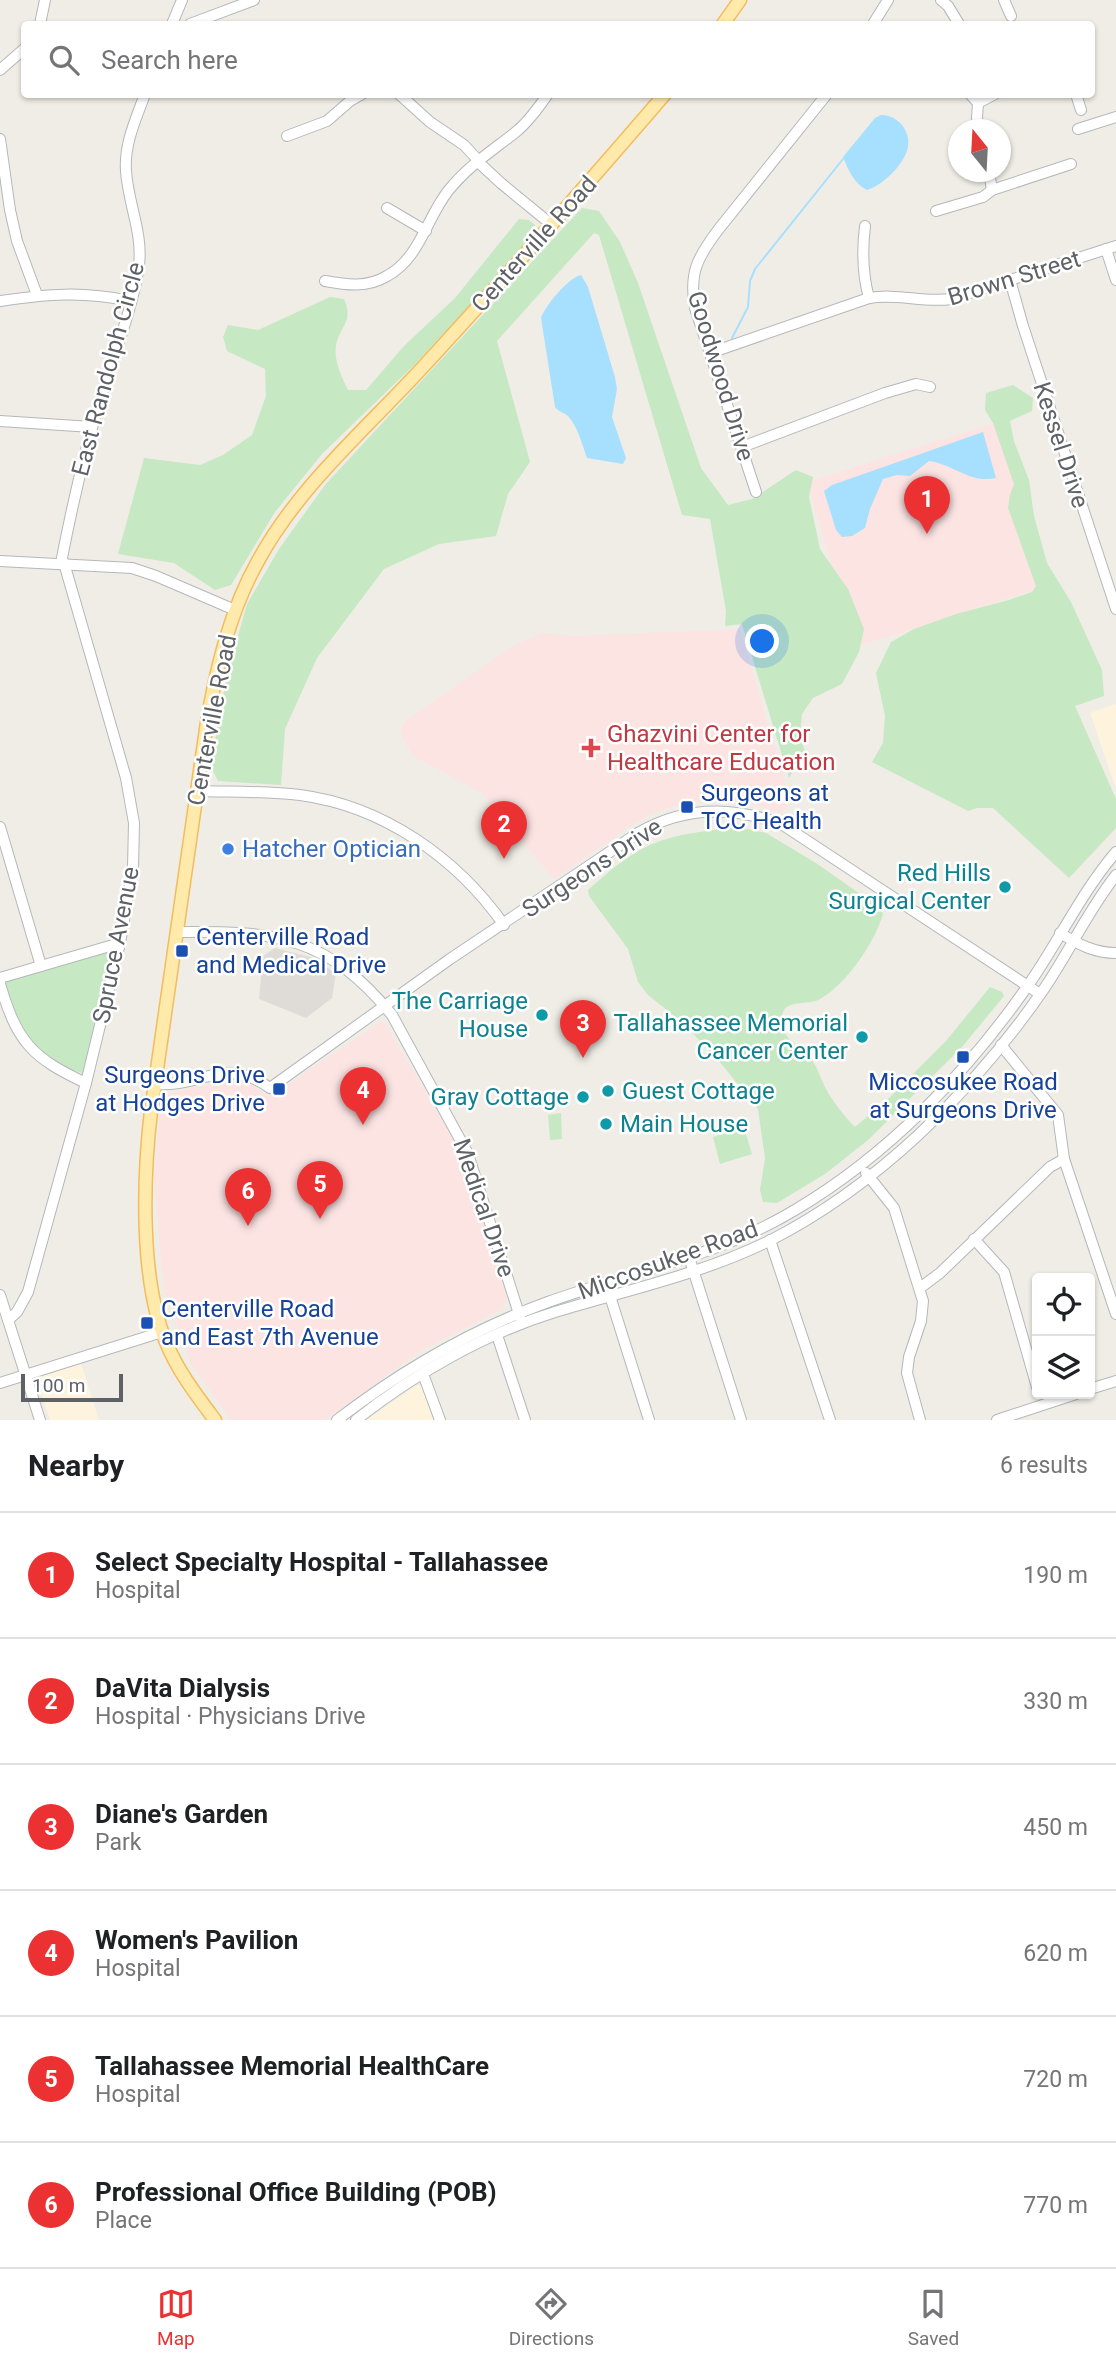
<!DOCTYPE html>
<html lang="en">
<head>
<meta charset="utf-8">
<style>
	:root { --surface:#fff; --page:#f2f2f2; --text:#202124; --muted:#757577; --line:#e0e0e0; --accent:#ec3133 }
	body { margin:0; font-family:Roboto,sans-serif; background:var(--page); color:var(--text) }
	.controls { position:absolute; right:21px; bottom:21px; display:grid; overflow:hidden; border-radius:7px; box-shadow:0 2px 5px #0004 }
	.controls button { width:63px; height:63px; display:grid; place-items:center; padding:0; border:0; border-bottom:2px solid var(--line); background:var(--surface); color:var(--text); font:35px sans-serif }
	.compass { position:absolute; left:948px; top:119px; width:63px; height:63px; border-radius:50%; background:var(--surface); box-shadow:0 2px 5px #0004; rotate:342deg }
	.scale { position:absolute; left:21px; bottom:18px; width:102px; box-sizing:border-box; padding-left:7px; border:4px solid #5e6267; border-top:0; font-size:19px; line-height:24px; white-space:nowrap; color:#5e6267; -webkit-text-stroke:5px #fff; paint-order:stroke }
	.you { position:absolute; left:763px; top:642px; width:24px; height:24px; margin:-18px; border:5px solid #fff; border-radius:50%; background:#1a73e8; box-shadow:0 0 0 10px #1a73e833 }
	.badge { display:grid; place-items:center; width:46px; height:46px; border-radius:50%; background:var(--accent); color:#fff; font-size:23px; font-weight:700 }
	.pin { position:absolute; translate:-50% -58px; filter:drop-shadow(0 2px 4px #0008) }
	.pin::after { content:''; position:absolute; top:37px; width:24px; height:21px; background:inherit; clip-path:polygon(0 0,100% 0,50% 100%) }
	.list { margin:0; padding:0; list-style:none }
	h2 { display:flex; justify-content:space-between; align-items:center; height:91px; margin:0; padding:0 28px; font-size:30px }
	h2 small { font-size:23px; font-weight:400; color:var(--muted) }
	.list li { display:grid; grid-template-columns:46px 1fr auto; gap:21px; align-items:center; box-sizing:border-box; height:126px; padding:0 28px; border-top:2px solid var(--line) }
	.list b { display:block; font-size:26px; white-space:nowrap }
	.list p { margin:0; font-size:23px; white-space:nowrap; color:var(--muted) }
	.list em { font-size:23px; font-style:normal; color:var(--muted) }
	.icon { flex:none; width:38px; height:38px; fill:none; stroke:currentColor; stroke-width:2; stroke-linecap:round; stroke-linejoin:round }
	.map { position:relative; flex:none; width:1116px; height:1420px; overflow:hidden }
	.search { position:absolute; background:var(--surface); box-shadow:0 2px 5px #0004; left:21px; right:21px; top:21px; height:77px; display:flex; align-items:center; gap:18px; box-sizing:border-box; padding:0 24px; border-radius:7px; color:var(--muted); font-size:26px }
	.sheet { height:847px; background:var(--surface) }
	nav { display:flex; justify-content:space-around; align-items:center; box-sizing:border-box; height:98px; border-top:2px solid var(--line); background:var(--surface); font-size:19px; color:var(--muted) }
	nav a { display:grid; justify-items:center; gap:4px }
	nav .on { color:var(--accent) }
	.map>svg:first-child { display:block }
</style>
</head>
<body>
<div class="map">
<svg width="1116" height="1420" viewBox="0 0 1116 1420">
	<rect width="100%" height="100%" fill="#f0ede6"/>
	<!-- commercial -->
	<g fill="#fef4dd">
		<polygon points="1116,704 1116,789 1090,713"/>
		<polygon points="81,1363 99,1420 50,1420 36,1377"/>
		<polygon points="419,1385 424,1388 433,1420 366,1420 414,1387"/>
	</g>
	<!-- industrial -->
	<polygon fill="#dfdcd8" points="275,948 310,957 336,973 332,998 306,1018 259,999 263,956"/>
	<!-- medical -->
	<g fill="#fce4e3">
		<polygon points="998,422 1049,585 856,647 807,482"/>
		<polygon points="740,629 790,799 786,809 780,813 739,801 690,802 668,808 651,814 627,828 554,879 482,793 413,756 403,740 401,727 408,719 516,644 543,633 574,636"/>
		<polygon points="383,1020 468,1164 470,1177 507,1298 502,1309 417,1353 325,1420 231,1420 191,1364 166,1294 161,1265 154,1174 161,1095 219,1082 239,1080 254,1085 269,1097"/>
	</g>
	<!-- green -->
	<g fill="#c6e8c3">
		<polygon points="582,208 599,211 620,242 638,283 701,468 728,505 752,499 796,470 813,477 809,497 820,549 848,589 864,629 859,652 842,684 813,698 802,714 800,735 805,752 789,778 742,624 725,626 726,611 710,519 682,515 599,235 594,233 497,341 530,462 508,494 496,536 439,544 384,569 317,658 285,729 281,785 218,781 212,769 216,734 227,675 247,604 279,549 325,485"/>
		<path d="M519 219 529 220 535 225 534 237 414 365 322 454 275 512 231 585 215 590 174 563 118 554 144 458 200 465 223 455 252 435 266 396 265 369 227 351 223 337 228 325 258 330 330 297 344 299C353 320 343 323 337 341 332 357 341 376 348 390H366L404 346 455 298Z"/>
		<polygon points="1013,385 1033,398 1032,411 1010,421 1014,441 1029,480 1034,516 1047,563 1071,602 1102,670 1104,696 1075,706 1116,799 1116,828 1069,878 993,808 977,808 968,811 872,762 883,743 885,716 876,673 891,642 914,629 956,614 1009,600 1032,592 1036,586 1008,508 1010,495 1014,484 993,423 985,410 986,393"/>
		<path d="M737 827 766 833 816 863 880 908 883 914C875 942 846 985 820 999 807 1007 778 996 782 1024 784 1041 802 1047 812 1060 818 1069 821 1079 826 1089 833 1102 845 1117 855 1127L886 1101 946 1041 990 987 1002 992 1004 996 962 1047 868 1140 825 1174 777 1203 763 1202 760 1190 765 1158 758 1109 719 1061 682 1022 648 995 638 982 628 949 589 896 588 890C606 874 627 855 650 845 677 833 709 831 737 827Z"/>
		<path d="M116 949 85 1074C32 1059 18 1031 5 981Z"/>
		<polygon points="561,1113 562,1139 550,1140 548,1115"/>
		<polygon points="744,1128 752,1154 720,1164 713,1137"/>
	</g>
	<!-- water -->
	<g fill="#a7e0ff">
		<path d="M881 115C899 115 913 133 907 151 902 166 882 186 867 190 854 184 848 169 843 157L875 118Z"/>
		<path d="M581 275 588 287 615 377 617 389 612 417 626 458 623 464 587 458C582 444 578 427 568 416 563 412 559 412 555 407L541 318C545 306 568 278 581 275Z"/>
		<path d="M983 432 996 478C970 484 953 464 929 461L910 476 897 475 883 479 870 509 865 528 852 536 842 537 836 530 824 491 832 485Z"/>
	</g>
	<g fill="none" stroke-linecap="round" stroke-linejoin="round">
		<!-- stream -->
		<polyline stroke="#a7e0ff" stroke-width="2" points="732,338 748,307 750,281 755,269 843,159"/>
		<defs>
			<g id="minor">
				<polyline points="941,0 948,6 959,24"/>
				<polyline points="1004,0 1011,16"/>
				<polyline points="40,24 45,0"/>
				<polyline points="172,24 182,0"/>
				<polyline points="190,24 254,0"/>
				<polyline points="873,24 888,0"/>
				<polyline points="0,70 24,49"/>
				<polyline points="399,94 430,122 464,145 478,160"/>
				<polyline points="970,94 978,103 977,118 979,130"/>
				<polyline points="1076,94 1081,110"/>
				<polyline points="978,103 995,94"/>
				<polyline points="1078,129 1116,117"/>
				<polyline points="287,136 327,121 350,101 362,94"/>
				<polyline points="0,139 10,210 17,241 37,295"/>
				<polyline points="477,161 502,184 552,225"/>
				<polyline points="989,172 992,190"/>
				<polyline points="387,208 426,231"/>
				<polyline points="936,211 983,197 992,190 1071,164"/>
				<path d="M865 226C862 251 862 273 869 298"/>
				<polyline points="1106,249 1116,280"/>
				<polyline points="1010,280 1023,326 1116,609"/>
				<path d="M325 281C347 285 367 288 387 276 420 258 426 219 448 191 469 165 492 151 517 131 529 121 539 107 548 94"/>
				<path d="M0 301C48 294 82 291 130 301"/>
				<path d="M710 353 869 298C897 293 923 303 951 299L1116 246"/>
				<polyline points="0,421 92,427"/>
				<polyline points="742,447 885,393 916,384 930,387"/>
				<path d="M756 492 695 308C689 273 697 258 718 230L827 94"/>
				<polyline points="0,561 132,568 156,576 235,610"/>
				<path d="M61 563C72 506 85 449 102 393 114 355 134 304 139 265 143 233 128 203 126 171 124 144 136 119 145 94"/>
				<path d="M198 791C232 792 266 791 300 795 383 806 457 858 504 925"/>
				<polyline points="0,827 41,966"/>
				<path d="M177 932C274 931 327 935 392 1015L468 1154 520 1317"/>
				<path d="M1060 933C1078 944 1094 953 1116 953"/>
				<polyline points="0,978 120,943"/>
				<path d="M0 984C17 1042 32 1058 86 1083"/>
				<polyline points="1001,1045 1058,1115 1064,1159 1116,1314"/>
				<path d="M155 1084C201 1088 224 1055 270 1088L450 959 638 833C684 806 734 806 783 825L1040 994"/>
				<polyline points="866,1173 894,1208 923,1301 921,1321 909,1357 907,1373 920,1420"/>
				<polyline points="974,1239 1004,1272 1037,1387"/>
				<polyline points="770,1240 830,1420"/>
				<polyline points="689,1257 741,1420"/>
				<polyline points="920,1288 940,1273 1050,1167 1064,1159"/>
				<polyline points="0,1295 40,1420"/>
				<polyline points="610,1296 649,1420"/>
				<polyline points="8,1320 17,1312 28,1292 86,1083 120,943 133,867 134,823 126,778 64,563"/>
				<polyline points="497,1335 525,1420"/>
				<polyline points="423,1374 440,1420"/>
				<polyline points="0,1383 162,1332"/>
				<polyline points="1090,1389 1116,1381"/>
				<path d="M337 1420C402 1370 471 1330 548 1302 631 1272 719 1256 795 1210 888 1155 968 1072 1029 984 1059 941 1081 893 1116 852"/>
				<path d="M356 1420C414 1374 484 1334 555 1312 627 1290 703 1274 771 1240 878 1185 970 1094 1039 996 1067 957 1086 913 1116 875"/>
				<polyline points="997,1420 1076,1394"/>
			</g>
			<g id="major">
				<polyline points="723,24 740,0"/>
				<path d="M215 1420C197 1396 177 1370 166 1342 140 1280 143 1178 151 1111L207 722C217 666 230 611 258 561 298 487 366 429 422 368 505 278 585 187 665 94"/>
			</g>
		</defs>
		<!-- minor casing -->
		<use href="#minor" stroke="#b4b7bb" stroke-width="12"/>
		<!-- major casing -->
		<use href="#major" stroke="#f3bc5c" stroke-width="15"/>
		<!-- minor -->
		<use href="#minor" stroke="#fff" stroke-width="10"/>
		<!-- major -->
		<use href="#major" stroke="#ffeaac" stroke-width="12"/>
	</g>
	<!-- markers -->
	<path fill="#e0444e" stroke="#fff" stroke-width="2.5" d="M587.5 737.5h7v7h7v7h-7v7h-7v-7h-7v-7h7z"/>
	<g fill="#1a4fb4" stroke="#fff" stroke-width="2.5">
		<rect x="680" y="800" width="14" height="14" rx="3.5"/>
		<rect x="175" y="944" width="14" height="14" rx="3.5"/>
		<rect x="956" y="1050" width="14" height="14" rx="3.5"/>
		<rect x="272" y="1082" width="14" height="14" rx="3.5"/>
		<rect x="140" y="1316" width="14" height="14" rx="3.5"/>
	</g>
	<circle fill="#3f7fe0" stroke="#fff" stroke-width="2.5" cx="228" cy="849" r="7"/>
	<g fill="#0f9aa8" stroke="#fff" stroke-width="2.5">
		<circle cx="1005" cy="887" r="7"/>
		<circle cx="542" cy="1015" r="7"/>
		<circle cx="862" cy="1037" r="7"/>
		<circle cx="608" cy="1091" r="7"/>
		<circle cx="583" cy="1097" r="7"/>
		<circle cx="606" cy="1124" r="7"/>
	</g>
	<g text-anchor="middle" stroke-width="5" stroke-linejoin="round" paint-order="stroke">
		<!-- street labels -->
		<g font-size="24" fill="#5e6267" stroke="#fff">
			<text transform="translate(534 244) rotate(-48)" y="8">Centerville Road</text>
			<text transform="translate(1014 278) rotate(-17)" y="8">Brown Street</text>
			<text transform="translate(108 369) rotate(-75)" y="8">East Randolph Circle</text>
			<text transform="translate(721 376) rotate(73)" y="8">Goodwood Drive</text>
			<text transform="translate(1061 445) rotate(72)" y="8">Kessel Drive</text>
			<text transform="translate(212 720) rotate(-79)" y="8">Centerville Road</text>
			<text transform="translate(592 868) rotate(-33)" y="8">Surgeons Drive</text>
			<text transform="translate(116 945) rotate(-79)" y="8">Spruce Avenue</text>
			<text transform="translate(484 1208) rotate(71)" y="8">Medical Drive</text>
			<text transform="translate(668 1260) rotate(-20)" y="8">Miccosukee Road</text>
		</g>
		<!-- health labels -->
		<g font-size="24" fill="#be3a42" stroke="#fff" text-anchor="start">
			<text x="607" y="742">Ghazvini Center for<tspan x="607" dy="28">Healthcare Education</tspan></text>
		</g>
		<!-- transit labels -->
		<g font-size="24" fill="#164399" stroke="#fff" text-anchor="start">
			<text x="701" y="801">Surgeons at<tspan x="701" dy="28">TCC Health</tspan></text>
			<text x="196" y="945">Centerville Road<tspan x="196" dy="28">and Medical Drive</tspan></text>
			<text x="265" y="1083" text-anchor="end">Surgeons Drive<tspan x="265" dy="28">at Hodges Drive</tspan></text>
			<text x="963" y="1090" text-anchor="middle">Miccosukee Road<tspan x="963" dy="28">at Surgeons Drive</tspan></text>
			<text x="161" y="1317">Centerville Road<tspan x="161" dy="28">and East 7th Avenue</tspan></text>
		</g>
		<!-- shop labels -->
		<g font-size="24" fill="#366cbe" stroke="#fff" text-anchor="start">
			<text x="242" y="857">Hatcher Optician</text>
		</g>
		<!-- culture labels -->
		<g font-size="24" fill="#0d838f" stroke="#fff" text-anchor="end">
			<text x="991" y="881">Red Hills<tspan x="991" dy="28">Surgical Center</tspan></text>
			<text x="528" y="1009">The Carriage<tspan x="528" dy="28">House</tspan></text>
			<text x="848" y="1031">Tallahassee Memorial<tspan x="848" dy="28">Cancer Center</tspan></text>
			<text x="622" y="1099" text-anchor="start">Guest Cottage</text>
			<text x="569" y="1105">Gray Cottage</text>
			<text x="620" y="1132" text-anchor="start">Main House</text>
		</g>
	</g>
</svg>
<div class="controls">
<button><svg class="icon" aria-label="locate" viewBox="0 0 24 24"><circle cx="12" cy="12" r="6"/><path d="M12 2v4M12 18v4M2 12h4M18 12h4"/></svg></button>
<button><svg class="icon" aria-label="layers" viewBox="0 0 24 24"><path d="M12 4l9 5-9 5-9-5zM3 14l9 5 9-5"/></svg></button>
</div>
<svg class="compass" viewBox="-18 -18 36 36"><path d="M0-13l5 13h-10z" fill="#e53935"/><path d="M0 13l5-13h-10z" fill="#757577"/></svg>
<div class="scale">100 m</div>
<div class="you"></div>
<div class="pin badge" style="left:927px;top:534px">1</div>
<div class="pin badge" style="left:504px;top:859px">2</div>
<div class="pin badge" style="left:583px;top:1058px">3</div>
<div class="pin badge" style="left:363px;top:1125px">4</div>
<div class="pin badge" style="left:320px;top:1219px">5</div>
<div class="pin badge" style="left:248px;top:1226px">6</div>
<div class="search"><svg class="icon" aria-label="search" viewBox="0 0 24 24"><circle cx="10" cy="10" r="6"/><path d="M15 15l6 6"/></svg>Search here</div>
</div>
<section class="sheet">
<h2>Nearby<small>6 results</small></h2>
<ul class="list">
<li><span class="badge">1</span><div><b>Select Specialty Hospital - Tallahassee</b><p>Hospital</p></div><em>190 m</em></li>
<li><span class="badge">2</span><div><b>DaVita Dialysis</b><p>Hospital · Physicians Drive</p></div><em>330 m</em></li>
<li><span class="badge">3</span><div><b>Diane's Garden</b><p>Park</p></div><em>450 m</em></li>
<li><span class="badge">4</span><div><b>Women's Pavilion</b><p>Hospital</p></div><em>620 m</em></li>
<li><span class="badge">5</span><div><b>Tallahassee Memorial HealthCare</b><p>Hospital</p></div><em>720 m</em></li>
<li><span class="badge">6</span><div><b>Professional Office Building (POB)</b><p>Place</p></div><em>770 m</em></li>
</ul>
</section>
<nav>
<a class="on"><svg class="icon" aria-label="map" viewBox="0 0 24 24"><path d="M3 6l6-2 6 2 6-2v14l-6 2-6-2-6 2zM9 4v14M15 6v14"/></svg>Map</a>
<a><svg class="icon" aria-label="directions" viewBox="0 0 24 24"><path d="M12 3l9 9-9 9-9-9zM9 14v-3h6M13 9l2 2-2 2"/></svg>Directions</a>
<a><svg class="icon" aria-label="saved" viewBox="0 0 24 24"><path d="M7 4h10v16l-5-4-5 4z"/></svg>Saved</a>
</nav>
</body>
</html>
